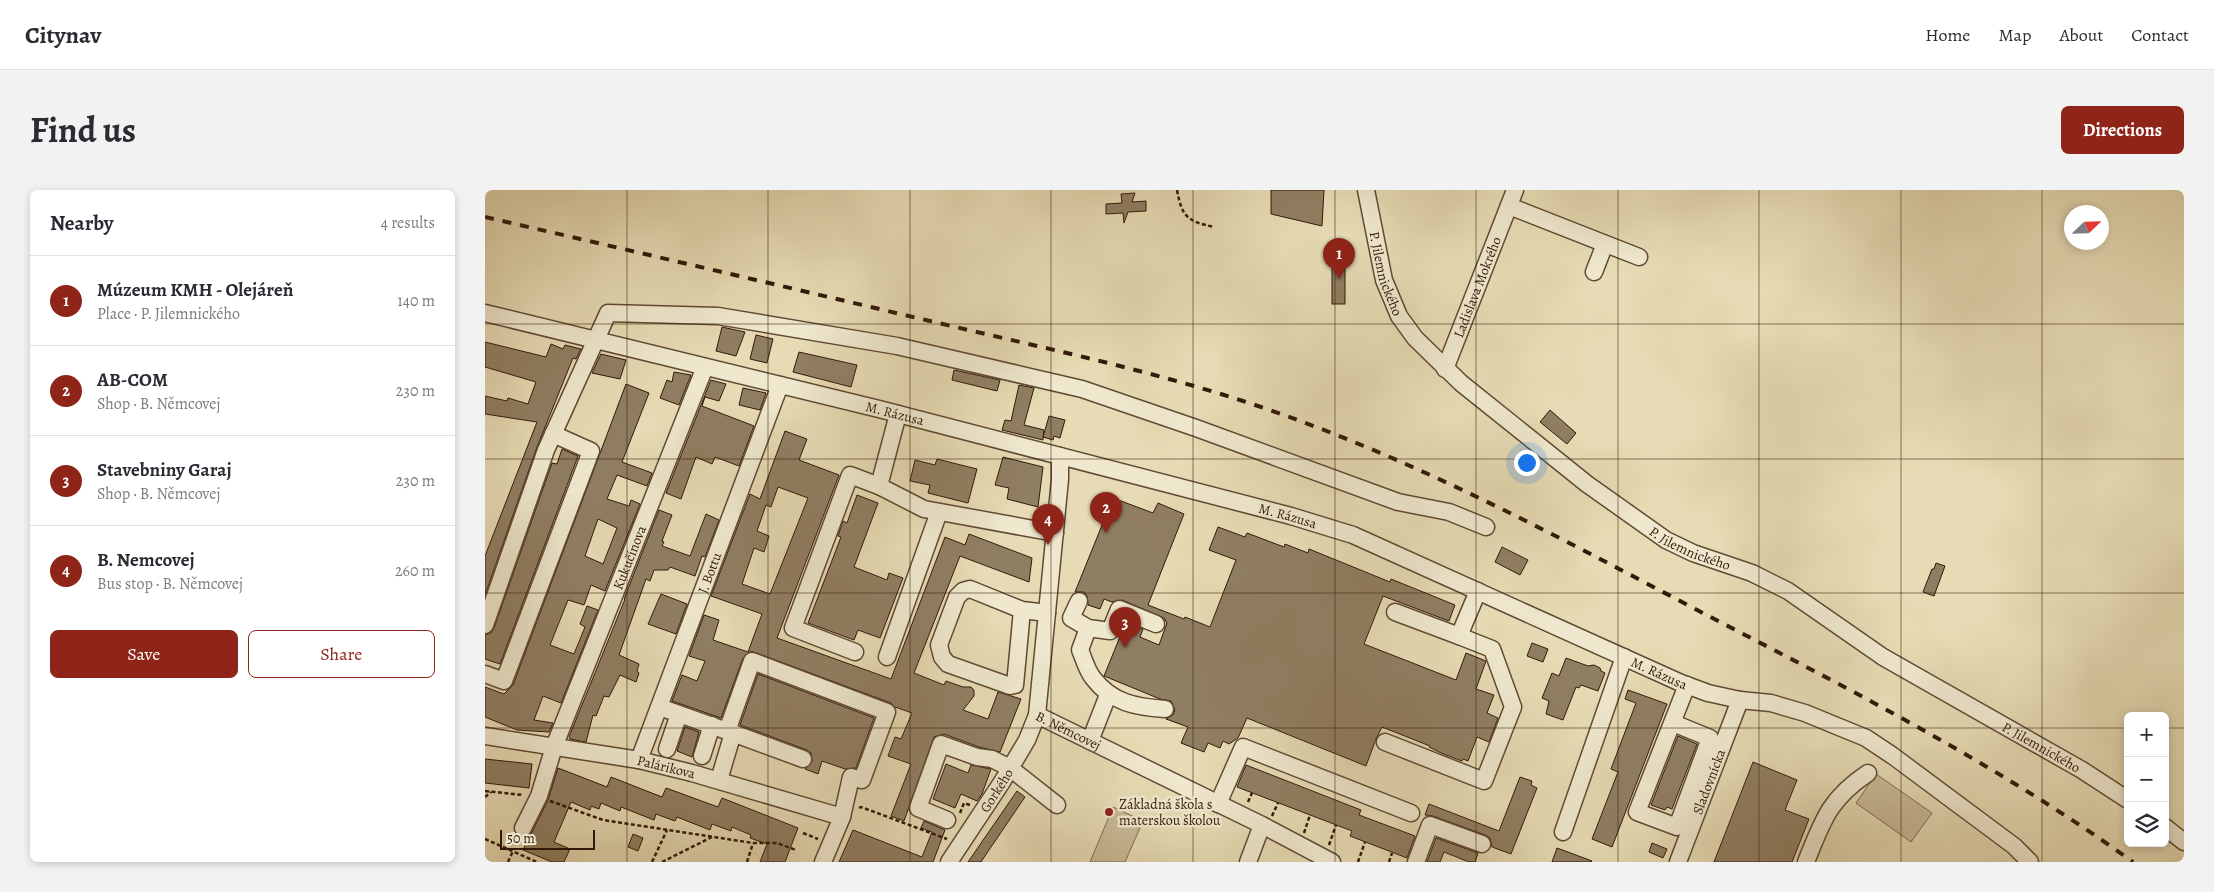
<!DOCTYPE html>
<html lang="en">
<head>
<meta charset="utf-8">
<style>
	:root { --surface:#fff; --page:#f2f2f3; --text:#2b2b33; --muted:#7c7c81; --line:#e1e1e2; --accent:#8f2418 }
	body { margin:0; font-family:Alegreya,serif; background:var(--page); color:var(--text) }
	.controls { position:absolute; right:15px; bottom:15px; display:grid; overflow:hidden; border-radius:8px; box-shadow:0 2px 8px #0003 }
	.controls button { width:45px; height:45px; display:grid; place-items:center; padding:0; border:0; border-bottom:1px solid var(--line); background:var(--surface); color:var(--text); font:25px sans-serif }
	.compass { position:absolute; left:1579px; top:15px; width:45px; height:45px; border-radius:50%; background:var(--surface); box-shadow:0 2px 8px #0003; rotate:67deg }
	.scale { position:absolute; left:15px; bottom:12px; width:95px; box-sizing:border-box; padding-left:5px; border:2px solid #331909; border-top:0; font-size:14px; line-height:18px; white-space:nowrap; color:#331909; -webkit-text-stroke:4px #efe8ce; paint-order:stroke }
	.you { position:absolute; left:1041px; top:272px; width:18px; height:18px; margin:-12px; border:4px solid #fff; border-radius:50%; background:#1a73e8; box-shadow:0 0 0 8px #1a73e833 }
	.badge { display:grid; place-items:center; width:32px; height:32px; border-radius:50%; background:var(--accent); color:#fff; font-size:16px; font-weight:700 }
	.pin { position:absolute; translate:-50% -41px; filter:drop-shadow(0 1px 2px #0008) }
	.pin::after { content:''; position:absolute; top:26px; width:18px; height:15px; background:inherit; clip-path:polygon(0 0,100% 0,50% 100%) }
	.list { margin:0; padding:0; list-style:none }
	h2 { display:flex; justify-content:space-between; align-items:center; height:65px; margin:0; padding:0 20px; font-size:21px }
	h2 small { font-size:16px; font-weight:400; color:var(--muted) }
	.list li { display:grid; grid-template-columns:32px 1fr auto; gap:15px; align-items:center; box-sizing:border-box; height:90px; padding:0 20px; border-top:1px solid var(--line) }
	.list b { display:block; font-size:19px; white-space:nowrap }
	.list p { margin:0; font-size:16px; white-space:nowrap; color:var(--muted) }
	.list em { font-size:16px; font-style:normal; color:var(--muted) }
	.actions { display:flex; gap:10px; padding:15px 20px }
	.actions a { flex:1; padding:11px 0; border:1px solid var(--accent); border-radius:8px; text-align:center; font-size:18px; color:var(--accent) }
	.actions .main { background:var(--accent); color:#fff }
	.icon { flex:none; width:28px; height:28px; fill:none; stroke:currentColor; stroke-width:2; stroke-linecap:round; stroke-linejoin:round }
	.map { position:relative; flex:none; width:1699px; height:672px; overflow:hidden; border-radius:8px }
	header { display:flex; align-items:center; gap:30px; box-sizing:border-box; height:70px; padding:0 25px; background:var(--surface); border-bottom:1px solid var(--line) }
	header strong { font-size:24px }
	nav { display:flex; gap:28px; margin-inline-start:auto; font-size:18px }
	.intro { display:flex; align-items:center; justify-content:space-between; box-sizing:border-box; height:120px; padding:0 30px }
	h1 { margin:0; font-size:35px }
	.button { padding:12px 22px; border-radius:8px; background:var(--accent); color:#fff; font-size:18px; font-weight:700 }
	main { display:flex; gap:30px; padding:0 30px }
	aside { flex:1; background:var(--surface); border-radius:8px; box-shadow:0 2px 8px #0003 }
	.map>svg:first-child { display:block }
</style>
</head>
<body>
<header>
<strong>Citynav</strong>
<nav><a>Home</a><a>Map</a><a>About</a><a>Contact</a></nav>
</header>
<div class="intro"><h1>Find us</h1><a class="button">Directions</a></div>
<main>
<aside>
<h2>Nearby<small>4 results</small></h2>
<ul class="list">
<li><span class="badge">1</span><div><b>Múzeum KMH - Olejáreň</b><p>Place · P. Jilemnického</p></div><em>140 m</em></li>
<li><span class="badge">2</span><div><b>AB-COM</b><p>Shop · B. Němcovej</p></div><em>230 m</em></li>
<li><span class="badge">3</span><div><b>Stavebniny Garaj</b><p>Shop · B. Němcovej</p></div><em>230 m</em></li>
<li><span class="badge">4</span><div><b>B. Nemcovej</b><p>Bus stop · B. Němcovej</p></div><em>260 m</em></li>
</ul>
<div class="actions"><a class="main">Save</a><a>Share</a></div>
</aside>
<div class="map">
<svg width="1699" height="672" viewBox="0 0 1699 672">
	<rect width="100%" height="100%" fill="#e6dbb4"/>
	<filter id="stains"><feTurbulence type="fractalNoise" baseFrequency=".004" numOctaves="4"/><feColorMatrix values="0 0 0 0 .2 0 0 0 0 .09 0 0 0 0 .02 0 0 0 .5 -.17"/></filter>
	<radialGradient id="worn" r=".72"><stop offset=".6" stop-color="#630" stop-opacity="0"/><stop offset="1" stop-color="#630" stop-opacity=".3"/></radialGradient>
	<!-- green -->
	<g fill="#c8ba97" stroke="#7e6a50">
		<polygon points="1391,584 1447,623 1426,652 1371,613"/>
		<polygon points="628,617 658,631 640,672 605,672"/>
	</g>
	<!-- building -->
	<g fill="#907e62" stroke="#331909" fill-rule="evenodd">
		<polygon points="786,0 839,0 837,36 786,24"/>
		<polygon points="650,3 647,12 661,11 661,21 643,22 639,33 638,23 621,24 621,14 637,13 636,4"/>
		<rect x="847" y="64" width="13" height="50"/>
		<polygon points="237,137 260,142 251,166 231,161"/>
		<polygon points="271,145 288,149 282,173 265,169"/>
		<polygon points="0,152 61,167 66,154 78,159 80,155 96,159 91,169 88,168 52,257 0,405 0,366 52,232 0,224 0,206 22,211 23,208 43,214 51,192 0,177"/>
		<polygon points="314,162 372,175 366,197 308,182"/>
		<polygon points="116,164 141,170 135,189 107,183"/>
		<polygon points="469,180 515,190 512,201 467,190"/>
		<polygon points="189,182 206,185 194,215 175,208 182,190 187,192"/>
		<polygon points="226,190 241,194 234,211 220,207 217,216 269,236 254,276 230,267 227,274 211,267 196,309 181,303"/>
		<path d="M141 194 164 203 137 272 167 283 162 296 132 285 122 309 144 316 146 310 155 314 120 401 106 395 99 415 83 410 65 455 89 464 100 437 95 434 102 416 113 420 76 513 58 506 49 530 68 533 64 542 32 540 0 527V497L19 504 28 495ZM113 329 132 338 118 374 100 366Z"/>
		<polygon points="534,195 549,198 539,235 559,240 558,250 517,240 520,230 526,231"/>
		<polygon points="258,198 281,203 275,220 254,215"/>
		<polygon points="1065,220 1091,243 1082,254 1055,232"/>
		<polygon points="564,226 580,230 575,248 569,246 568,250 558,247"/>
		<path d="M300 241 322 249 314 270 354 285 292 448 406 489 460 347 480 355 484 344 547 368 544 392 475 366 429 483 459 495 461 491 478 497H486L489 500V506L478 520 503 529 513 502 536 509 515 562 494 557 459 544 449 547 419 631 406 626 426 574 403 566 410 547 416 549 427 523 410 517 406 513 266 461 258 468 236 528 187 511 197 485 212 491 220 471 204 466 219 425 234 430 228 450 263 462 277 424 226 406 265 304 275 309ZM293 297 323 308 285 404 257 394 269 358 279 362 284 346 272 341 281 315 286 317Z"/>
		<polygon points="77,259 93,266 15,474 0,469 0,445 6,443 9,438 67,273 72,274"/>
		<polygon points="518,267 558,277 553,317 522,309 524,298 510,295"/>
		<polygon points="452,269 492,279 483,313 443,303 445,295 425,291 430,270 450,275"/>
		<polygon points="372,305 393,313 369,377 402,390 404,383 418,388 395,448 373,440 369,450 323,433 356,347 353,346 358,331 362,333"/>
		<polygon points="628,308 668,323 673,313 699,324 663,415 699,429 700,427 725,437 751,370 724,360 733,337 760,347 762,343 799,357 800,354 823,363 824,359 905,392 906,389 970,415 964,431 898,406 879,454 971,490 981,463 1001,471 991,499 1009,505 1002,523 1013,528 1004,552 992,547 983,571 978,569 977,571 956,563 944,557 945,556 897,537 891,549 881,576 762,528 753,548 744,554 738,551 735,558 723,553 719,562 696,553 703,537 681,529 688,525 690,520 686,511 675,509 619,486 641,432 658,439 655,447 674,455 682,433 679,428 637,410 627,412 619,409 615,419 603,415 602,406 599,402 590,402"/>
		<polygon points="174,320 187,325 177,351 179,352 177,356 205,366 221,324 234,330 220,367 217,366 210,386 185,377 183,380 169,380 165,391 161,389 134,465 154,474 152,481 154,483 151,492 135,485 124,507 119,506 111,526 108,525 101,552 85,549 84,547 140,409 139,409"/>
		<polygon points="1017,357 1043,370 1035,385 1010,372"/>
		<polygon points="1451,373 1460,376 1449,406 1438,402 1447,379 1449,379"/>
		<polygon points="176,404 202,414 191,444 163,434"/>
		<polygon points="1047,453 1063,459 1058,472 1042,466"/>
		<polygon points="1081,468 1103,476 1109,475 1115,478 1116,481 1120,483 1113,501 1096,495 1094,498 1091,497 1078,530 1061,524 1064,511 1057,508 1067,483 1074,486"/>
		<polygon points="273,484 389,528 371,578 360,579 337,571 333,584 320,579 327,572 326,563 322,560 255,535"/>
		<polygon points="1143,500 1182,514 1127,657 1107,649 1133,582 1126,579 1151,513 1140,509"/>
		<polygon points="200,537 214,542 207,567 192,561"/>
		<polygon points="1193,546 1212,554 1187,619 1182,617 1180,620 1166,615"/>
		<polygon points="0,569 47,574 44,598 0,593"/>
		<polygon points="1268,572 1312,590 1300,620 1324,629 1307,672 1229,672"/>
		<polygon points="461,574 483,583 486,575 506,579 497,604 492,611 476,604 470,618 448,609"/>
		<polygon points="761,575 876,620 874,625 930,646 922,668 865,646 867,641 752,597"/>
		<polygon points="73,578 122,597 126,587 177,607 181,598 233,617 237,608 313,638 300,672 275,672 282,654 265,648 266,645 247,637 246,641 227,634 225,640 192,627 190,631 171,624 169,630 136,617 135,621 116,613 114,619 106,616 105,620 86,612 69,652 85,659 79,672 67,672 38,660 63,610"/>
		<polygon points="1035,587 1047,591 1046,595 1052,598 1026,664 1007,657 1005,648 1000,645 948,626 940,625 944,614 1014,641"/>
		<polygon points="532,601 540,607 504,660 496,672 483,672"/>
		<polygon points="439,631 460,640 448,672 354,672 368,640 437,667 447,642 436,638"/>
		<polygon points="148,644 158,648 153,661 143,657"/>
		<polygon points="951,648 993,663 990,672 984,672 959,662 955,672 942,672"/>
		<polygon points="1167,653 1182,659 1178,668 1164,662"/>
		<polygon points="1072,658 1107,671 1106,672 1067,672"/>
	</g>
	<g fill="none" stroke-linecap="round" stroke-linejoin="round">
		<defs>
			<g id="minor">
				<path id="s1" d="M881 0 899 90 914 126 930 148 976 193 1102 294 1181 350 1208 363 1267 383 1303 401 1398 467 1597 580 1643 610"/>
				<polyline points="1024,16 1154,67"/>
				<polyline points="1109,82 1120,54"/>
				<path id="s2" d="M0 123 394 219 806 326 868 345 1196 493 1223 503 1255 510 1286 513 1320 523 1381 548 1408 566 1529 656 1545 672"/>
				<path id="s3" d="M960 179 1030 0"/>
				<polyline points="413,224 394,296 439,319 570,343"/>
				<polyline points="594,411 586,428 603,438 625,441 634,419 671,434"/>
				<polyline points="537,420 530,495 525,496 463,474 457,467 454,455 472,407 478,401 485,399 537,420 562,423"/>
				<polyline points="910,422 974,446"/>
				<polyline points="0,435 61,260 123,123 233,126 412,156 597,199 711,238 913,312 964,322 1001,337"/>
				<path d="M603 438 595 460C599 469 602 481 608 488 627 513 651 517 680 519"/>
				<polyline points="370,462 308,438 365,285 394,296"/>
				<polyline points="402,467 454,322"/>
				<polyline points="0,484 19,491 106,261 68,244"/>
				<polyline points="180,519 242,541"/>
				<path id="s4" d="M552 525 777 635 847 672"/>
				<polyline points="1188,533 1225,548 1192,637 1152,622 1202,495"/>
				<path id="s5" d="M0 546 154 570 207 583 357 627"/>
				<polyline points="605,551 623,505"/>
				<polyline points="900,552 999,591 1028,517 1007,459 974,446 993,401"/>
				<polyline points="182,559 194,524"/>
				<polyline points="217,566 227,535"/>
				<polyline points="318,569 242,541 267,471 402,522 377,590 366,587 357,627 338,672"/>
				<path id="s6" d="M154 570 295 195"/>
				<polyline points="234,590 248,543"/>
				<polyline points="733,614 758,557 926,623"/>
				<polyline points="462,630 433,618 456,554 492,567 507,569 525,578 572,615"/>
				<polyline points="1680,637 1699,652"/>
				<path id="s7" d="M38 638 54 606 69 557 220 177"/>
				<polyline points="1078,642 1139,467"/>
				<path id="s8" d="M464 672 517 592 542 550 552 525 575 289V266"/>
				<polyline points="763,672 777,635"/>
				<polyline points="931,672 945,635 997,654"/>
				<path id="s9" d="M1193 672 1255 510"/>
				<path d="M1321 672C1338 630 1344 609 1383 583"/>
			</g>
		</defs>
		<!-- minor casing -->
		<use href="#minor" stroke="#604a34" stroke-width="19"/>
		<!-- path -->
		<g stroke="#331909" stroke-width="2.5" stroke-dasharray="4 2.5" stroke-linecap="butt">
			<path d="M692 0C697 27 702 31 729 37"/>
			<polyline points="0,601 38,605"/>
			<polyline points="0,607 6,602"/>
			<polyline points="65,611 118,630 268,653 292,653 311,660"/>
			<polyline points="763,612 767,603"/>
			<polyline points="374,618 376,617 462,649"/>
			<polyline points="475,623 479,613 485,615"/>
			<polyline points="787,626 793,613"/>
			<polyline points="318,643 333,649"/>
			<polyline points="819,643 825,625"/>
			<polyline points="0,649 52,672"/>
			<polyline points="844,655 851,635"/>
			<polyline points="23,672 28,661"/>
			<polyline points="167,672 182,640"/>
			<polyline points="177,672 227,647"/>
			<polyline points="262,672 268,653"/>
			<polyline points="873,672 880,652"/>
			<polyline points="904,672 907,663"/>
		</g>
		<!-- minor -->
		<use href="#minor" stroke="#efe8ce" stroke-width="16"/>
		<!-- rail -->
		<path stroke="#331909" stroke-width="4" stroke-dasharray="9 9" stroke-linecap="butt" d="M0 27C148 61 297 96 445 131 550 156 656 178 758 211 920 264 1064 342 1214 421 1362 498 1512 574 1648 672"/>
	</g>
	<!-- grid -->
	<path fill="none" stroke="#331909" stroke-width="1" stroke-opacity="0.55" d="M142 0V672M283 0V672M425 0V672M566 0V672M708 0V672M850 0V672M991 0V672M1133 0V672M1274 0V672M1416 0V672M1557 0V672M0 134H1699M0 269H1699M0 403H1699M0 538H1643M1680 538H1699"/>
	<!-- markers -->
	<circle fill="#8f2418" stroke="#efe8ce" stroke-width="2" cx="624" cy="622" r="5"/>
	<g text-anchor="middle" stroke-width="5" stroke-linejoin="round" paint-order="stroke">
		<!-- street labels -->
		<g font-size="14" fill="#331909" stroke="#efe8ce">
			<text dy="5" stroke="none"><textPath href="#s1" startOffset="86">P. Jilemnického</textPath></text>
			<text dy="5" stroke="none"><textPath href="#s3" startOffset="88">Ladislava Mokrého</textPath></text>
			<text dy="5" stroke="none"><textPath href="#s2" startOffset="422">M. Rázusa</textPath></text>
			<text dy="5" stroke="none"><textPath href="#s2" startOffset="828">M. Rázusa</textPath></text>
			<text dy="5" stroke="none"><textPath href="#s1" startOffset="506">P. Jilemnického</textPath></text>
			<text dy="5" stroke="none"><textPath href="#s7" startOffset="291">Kukučínova</textPath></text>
			<text dy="5" stroke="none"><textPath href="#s6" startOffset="200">J. Bottu</textPath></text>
			<text dy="5" stroke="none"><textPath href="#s2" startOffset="1232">M. Rázusa</textPath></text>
			<text dy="5" stroke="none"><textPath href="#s4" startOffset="35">B. Němcovej</textPath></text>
			<text dy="5" stroke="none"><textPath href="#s1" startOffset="911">P. Jilemnického</textPath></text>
			<text dy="5" stroke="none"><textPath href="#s5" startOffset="184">Palárikova</textPath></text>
			<text dy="5" stroke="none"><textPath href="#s9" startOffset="86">Sladovnícka</textPath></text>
			<text dy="5" stroke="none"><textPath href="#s8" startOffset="86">Gorkého</textPath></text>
		</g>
		<!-- poi labels -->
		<g font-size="14" fill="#331909" stroke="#efe8ce" text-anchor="start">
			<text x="634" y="619">Základná škola s<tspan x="634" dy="16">materskou školou</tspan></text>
		</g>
	</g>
	<rect width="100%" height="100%" filter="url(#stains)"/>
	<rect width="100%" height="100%" fill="url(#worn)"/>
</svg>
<div class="controls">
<button>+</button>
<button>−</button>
<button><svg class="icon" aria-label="layers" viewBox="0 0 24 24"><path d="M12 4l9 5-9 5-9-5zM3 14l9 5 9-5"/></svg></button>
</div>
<svg class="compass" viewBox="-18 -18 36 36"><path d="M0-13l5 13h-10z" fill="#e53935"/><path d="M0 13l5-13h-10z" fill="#7c7c81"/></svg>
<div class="scale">50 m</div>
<div class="you"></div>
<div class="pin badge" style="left:854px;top:89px">1</div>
<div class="pin badge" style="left:621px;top:343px">2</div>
<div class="pin badge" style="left:640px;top:458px">3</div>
<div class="pin badge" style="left:563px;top:355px">4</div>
</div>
</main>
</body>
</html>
